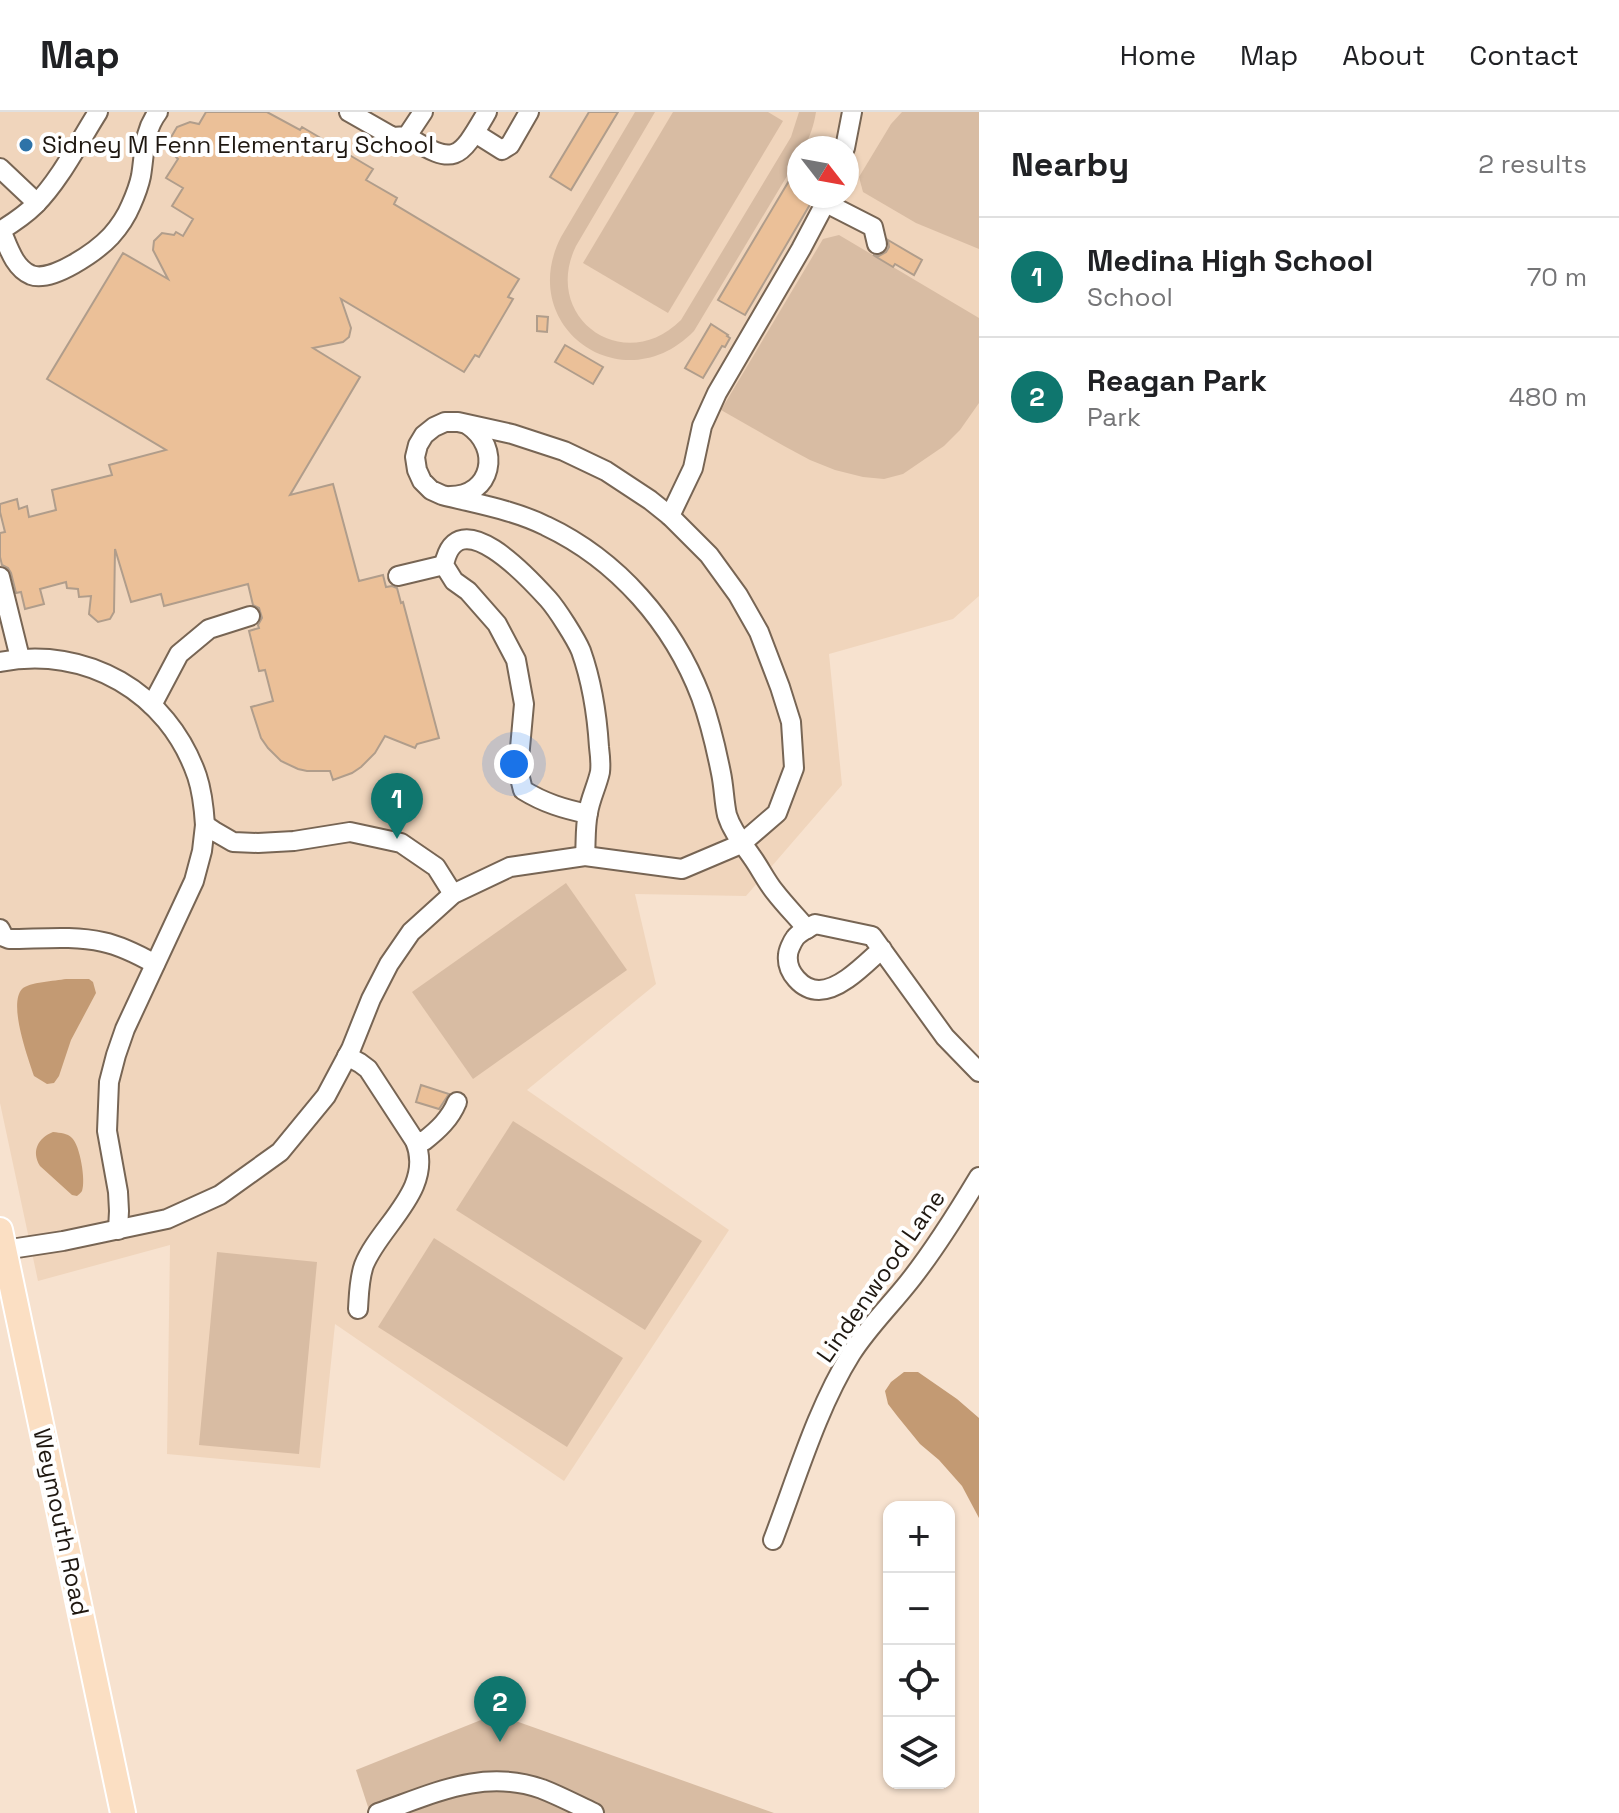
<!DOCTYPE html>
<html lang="en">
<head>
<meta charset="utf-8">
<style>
	:root { --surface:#fff; --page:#f2f2f2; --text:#202124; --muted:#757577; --line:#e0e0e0; --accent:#0f766e }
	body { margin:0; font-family:"Space Grotesk",sans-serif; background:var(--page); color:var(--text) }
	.controls { position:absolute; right:24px; bottom:24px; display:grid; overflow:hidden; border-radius:16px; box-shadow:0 2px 6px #0004 }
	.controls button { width:72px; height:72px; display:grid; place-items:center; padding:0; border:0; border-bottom:2px solid var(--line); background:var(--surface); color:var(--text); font:40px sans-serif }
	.compass { position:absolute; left:787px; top:24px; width:72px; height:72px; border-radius:50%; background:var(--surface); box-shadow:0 2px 6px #0004; rotate:121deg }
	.you { position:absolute; left:514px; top:652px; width:28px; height:28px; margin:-20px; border:6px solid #fff; border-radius:50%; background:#1a73e8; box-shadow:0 0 0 12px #1a73e833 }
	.badge { display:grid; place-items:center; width:52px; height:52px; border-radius:50%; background:var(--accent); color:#fff; font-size:26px; font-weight:700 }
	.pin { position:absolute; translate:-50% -66px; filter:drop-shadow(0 2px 4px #0008) }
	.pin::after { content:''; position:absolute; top:42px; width:28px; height:24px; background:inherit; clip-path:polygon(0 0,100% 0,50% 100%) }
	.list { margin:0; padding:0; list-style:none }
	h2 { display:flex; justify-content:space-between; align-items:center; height:104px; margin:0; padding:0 32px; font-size:34px }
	h2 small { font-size:26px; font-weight:400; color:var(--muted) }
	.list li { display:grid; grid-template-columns:52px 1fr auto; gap:24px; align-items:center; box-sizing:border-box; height:120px; padding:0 32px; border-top:2px solid var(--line) }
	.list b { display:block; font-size:30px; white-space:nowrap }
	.list p { margin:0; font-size:26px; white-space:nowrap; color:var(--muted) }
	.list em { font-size:26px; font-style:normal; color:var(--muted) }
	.icon { flex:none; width:44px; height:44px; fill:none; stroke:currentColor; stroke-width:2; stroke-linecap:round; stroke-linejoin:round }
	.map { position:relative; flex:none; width:979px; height:1701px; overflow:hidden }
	header { display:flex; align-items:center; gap:48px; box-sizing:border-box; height:112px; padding:0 40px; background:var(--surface); border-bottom:2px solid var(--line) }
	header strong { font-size:38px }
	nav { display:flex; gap:44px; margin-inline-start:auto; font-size:28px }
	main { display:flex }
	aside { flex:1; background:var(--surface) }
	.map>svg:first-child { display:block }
</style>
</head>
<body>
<header>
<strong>Map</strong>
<nav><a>Home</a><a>Map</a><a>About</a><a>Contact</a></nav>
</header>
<main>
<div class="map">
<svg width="979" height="1701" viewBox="0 0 979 1701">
	<rect width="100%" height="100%" fill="#f7e2cf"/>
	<!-- built -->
	<path fill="#f0d5bc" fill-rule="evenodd" d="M0 0H979V484L953 507 829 542 842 673 746 784 635 782 656 872 527 978 729 1118 564 1369 335 1212 320 1356 167 1342 170 1133 38 1169 0 991ZM799 36H847V84H799Z"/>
	<!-- green -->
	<g fill="#d8bca3">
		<path d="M635 0H655L576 134C541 206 624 265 681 208L791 25 799 0H816C814 13 810 24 804 36H799V44L694 219C623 292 515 215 561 125Z"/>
		<polygon points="673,0 768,0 783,9 668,201 583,151"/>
		<polygon points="902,0 979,0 979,137 916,111 863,80 859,65 891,12"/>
		<polygon points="839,123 979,206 979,291 960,318 944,334 903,362 884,367 863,365 835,358 810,348 784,334 721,298 823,127"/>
		<polygon points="566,771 627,858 473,967 412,880"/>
		<polygon points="513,1009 702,1129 645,1218 456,1098"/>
		<polygon points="434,1126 623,1246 567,1335 378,1215"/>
		<polygon points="217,1140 317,1150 299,1342 199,1333"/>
		<polygon points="496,1602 774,1701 370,1701 356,1658"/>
	</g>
	<!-- water -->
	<g fill="#c39a73">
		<path d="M66 867H89L93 870 96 881 71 928 59 964 54 971 47 972 34 964C28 946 8 892 22 877 29 870 55 869 66 867Z"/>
		<path d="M53 1020C61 1021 67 1021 72 1026 80 1033 86 1069 82 1079 81 1081 79 1082 77 1084L72 1083 40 1054C31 1039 38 1026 53 1020Z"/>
		<polygon points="904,1260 918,1260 957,1287 979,1306 979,1406 962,1374 939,1348 920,1332 898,1305 888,1292 885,1279 891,1270"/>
	</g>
	<!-- building -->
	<g fill="#ebc098" stroke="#b09d8b" stroke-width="2">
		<polygon points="206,0 267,0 300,18 302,15 373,57 366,68 397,86 394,92 519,167 508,185 513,187 479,245 475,243 464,260 341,187 351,216 349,225 343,230 313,236 360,265 290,383 333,372 359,469 383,463 386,475 392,474 397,476 401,491 403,490 439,626 417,632 415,636 385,624 375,641 361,655 352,661 333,668 330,659 307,659 298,657 281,649 268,636 261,626 251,595 273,589 265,558 259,559 249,519 259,516 258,513 262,506 259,496 253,493 248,472 164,494 161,482 131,490 115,437 114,500 110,507 98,510 89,502 91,484 79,485 78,477 67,476 66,470 40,477 44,492 25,497 21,480 16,481 11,461 8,456 2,453 0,445 0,421 5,420 0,400 0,392 17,387 19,397 27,394 29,405 56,398 52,378 112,363 109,353 166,338 47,267 123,141 168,167 153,138 154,129 162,121 174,123 176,120 183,124 193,107 172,94 183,76 166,66 178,47 172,41 170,27 177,15 190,10 199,12"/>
		<polygon points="589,0 618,0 571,78 550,65"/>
		<polygon points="799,52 799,84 815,84 745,203 718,188"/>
		<polygon points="888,128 922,148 914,163 895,152 893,155 873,143 879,144 886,140 889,135"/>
		<polygon points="537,204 548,205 547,220 537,219"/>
		<polygon points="711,212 728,223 727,224 730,226 725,235 722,234 703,266 685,256"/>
		<polygon points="565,233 603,255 593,272 555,250"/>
		<polygon points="421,973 449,982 439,997 416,990"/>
	</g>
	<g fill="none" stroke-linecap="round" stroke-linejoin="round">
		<defs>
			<g id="minor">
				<polyline points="349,0 393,25 407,24 423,0"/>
				<polyline points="475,21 502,38 510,33 529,0"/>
				<path d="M407 24C456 56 460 46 487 0"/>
				<polyline points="845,36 852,0"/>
				<polyline points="0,56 37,91"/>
				<polyline points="826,91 873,115 877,132"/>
				<path d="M1 118C8 134 14 156 31 163 52 171 97 139 111 124 119 115 126 105 131 93 135 84 139 74 141 64 145 40 143 20 158 0"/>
				<path d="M0 119C13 111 25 103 35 93 60 68 79 30 98 0"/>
				<path d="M450 384C492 384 502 336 468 313"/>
				<polyline points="670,404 693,356 702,314 717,281 801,137 829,84"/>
				<polyline points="398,464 444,453"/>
				<polyline points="0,465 20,546"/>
				<path d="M0 550C86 533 168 580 197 664 202 679 204 697 205 713"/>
				<polyline points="152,593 179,542 209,517 250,504"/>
				<path d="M585 744C586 730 585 715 588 701 590 687 597 674 600 660 601 652 600 643 599 635 597 603 592 570 581 539 576 527 557 497 548 487 529 466 457 387 444 453L454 469 468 479 497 512 516 548 524 592 518 658 523 678C544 691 564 697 588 702"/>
				<path d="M0 817 4 825 9 827C39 827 73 823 103 830 122 834 139 843 155 852"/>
				<path d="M882 837C866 851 841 878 819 878 802 878 786 860 788 843 788 839 792 830 795 826 799 820 809 816 815 812L872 824 945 925 979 960"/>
				<path d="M347 944 360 951 368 957 415 1029C435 1077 380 1113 364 1153 359 1167 359 1182 358 1197"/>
				<path d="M415 1029H424C438 1018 450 1007 457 990"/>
				<polyline points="118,1118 119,1099 118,1080 107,1019 109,970 116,943 125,917 194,769 202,739 205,713 214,719 233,730 258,731 294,729 350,720 401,731 436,755 453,782"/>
				<path d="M4 1138 63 1129 167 1107 220 1083 280 1040 326 984 351 937 371 887 389 852 411 820 453 782 510 755 585 744 682 757 741 732 777 701 794 656 791 610 780 575 759 520 738 483 709 443 670 404 650 388 606 359 564 339 512 322 458 310H445L434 315 424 323 418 333 415 345 417 358 422 369 431 378 442 383C477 392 514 398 546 414 618 448 673 512 701 585 710 610 716 636 721 661 724 675 724 690 727 703 732 719 743 732 752 745 760 756 766 769 775 780 785 793 797 805 807 817"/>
				<path d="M773 1428C796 1368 817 1296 851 1242 868 1215 892 1192 912 1166 937 1134 958 1100 979 1065"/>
				<path d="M378 1701C433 1682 483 1656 542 1677 560 1684 577 1693 594 1701"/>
			</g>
			<polyline id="major" points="0,1118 123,1701"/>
		</defs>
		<!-- minor casing -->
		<use href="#minor" stroke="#776554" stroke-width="22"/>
		<!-- major casing -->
		<use href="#major" stroke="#fff" stroke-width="28"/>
		<!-- minor -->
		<use href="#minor" stroke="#fff" stroke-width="18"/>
		<!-- major -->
		<use href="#major" stroke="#fbdfc3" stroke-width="24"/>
	</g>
	<!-- markers -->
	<circle fill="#2e73a8" stroke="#fff" stroke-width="3" cx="26" cy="33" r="8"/>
	<g text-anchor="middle" stroke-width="8" stroke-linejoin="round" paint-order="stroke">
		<!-- poi labels -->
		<g font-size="24" fill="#1f1811" stroke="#fff" text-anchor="start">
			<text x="42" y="41">Sidney M Fenn Elementary School</text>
		</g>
		<!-- street labels -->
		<g font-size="24" fill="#1f1811" stroke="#fff">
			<text transform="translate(881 1164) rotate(-55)" y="8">Lindenwood Lane</text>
			<text transform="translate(61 1410) rotate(78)" y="8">Weymouth Road</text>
		</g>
	</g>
</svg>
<div class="controls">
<button>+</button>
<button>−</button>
<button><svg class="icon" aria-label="locate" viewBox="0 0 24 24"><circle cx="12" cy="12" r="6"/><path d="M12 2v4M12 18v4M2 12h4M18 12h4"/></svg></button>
<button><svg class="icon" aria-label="layers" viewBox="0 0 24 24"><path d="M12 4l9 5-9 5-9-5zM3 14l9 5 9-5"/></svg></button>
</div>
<svg class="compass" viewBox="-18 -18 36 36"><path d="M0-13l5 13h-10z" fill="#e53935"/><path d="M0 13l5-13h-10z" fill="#757577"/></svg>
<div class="you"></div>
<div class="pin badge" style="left:397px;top:727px">1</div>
<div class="pin badge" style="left:500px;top:1630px">2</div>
</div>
<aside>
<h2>Nearby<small>2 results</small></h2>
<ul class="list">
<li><span class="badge">1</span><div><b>Medina High School</b><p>School</p></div><em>70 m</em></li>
<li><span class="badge">2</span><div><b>Reagan Park</b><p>Park</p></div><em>480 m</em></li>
</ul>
</aside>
</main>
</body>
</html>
